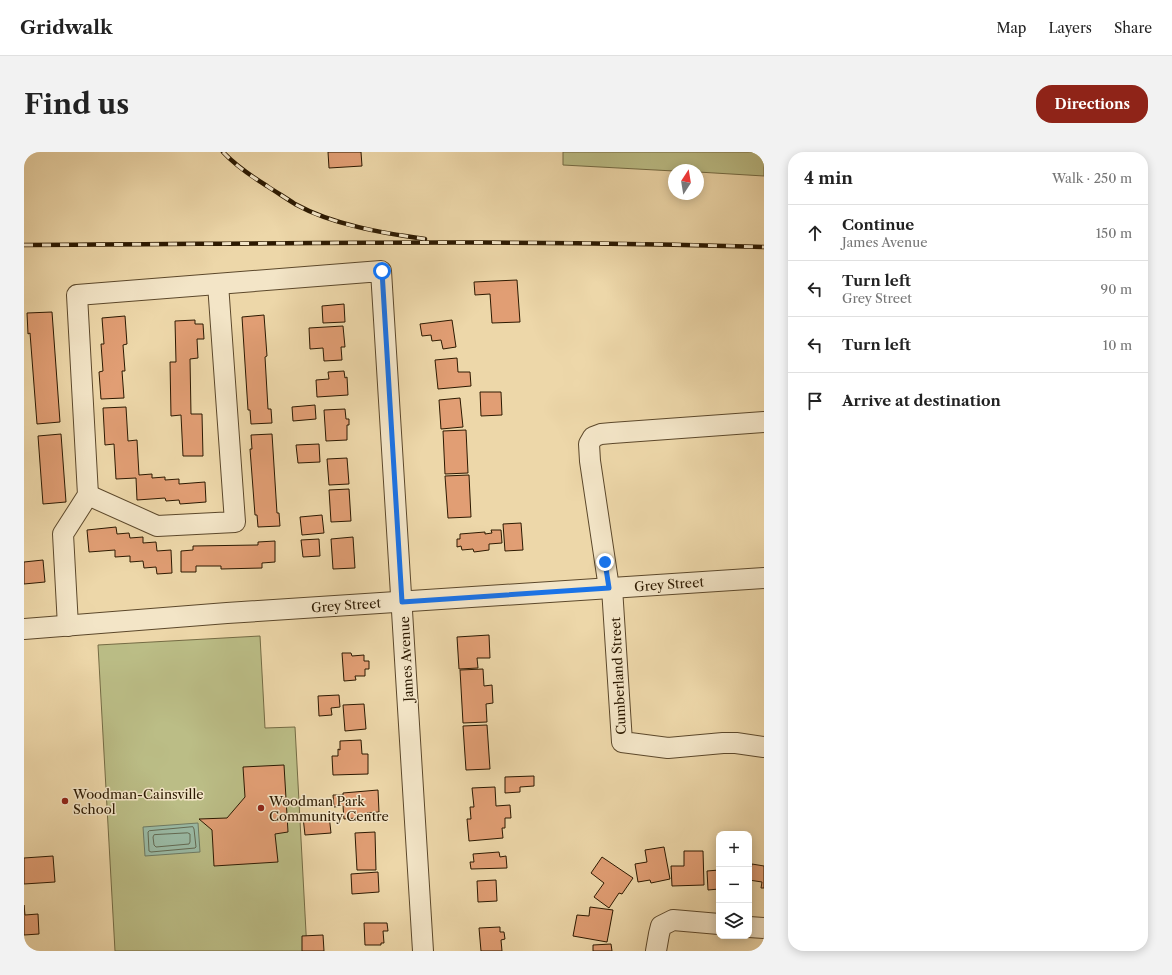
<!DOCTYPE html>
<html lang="en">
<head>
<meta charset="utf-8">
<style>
	:root { --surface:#fff; --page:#f2f2f2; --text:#222; --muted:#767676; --line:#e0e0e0; --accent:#8f2418 }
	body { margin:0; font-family:"Libre Caslon Text",serif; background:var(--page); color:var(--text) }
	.controls { position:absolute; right:12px; bottom:12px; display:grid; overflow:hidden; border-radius:8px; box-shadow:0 2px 10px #0003 }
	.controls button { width:36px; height:36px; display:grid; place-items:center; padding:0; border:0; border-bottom:1px solid var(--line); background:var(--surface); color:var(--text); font:20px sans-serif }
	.compass { position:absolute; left:644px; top:12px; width:36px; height:36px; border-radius:50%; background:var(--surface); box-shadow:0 2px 10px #0003; rotate:12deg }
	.stop { position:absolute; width:12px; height:12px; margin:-9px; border:3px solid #1a73e8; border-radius:50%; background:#fff }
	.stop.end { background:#1a73e8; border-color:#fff; box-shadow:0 1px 4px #0008 }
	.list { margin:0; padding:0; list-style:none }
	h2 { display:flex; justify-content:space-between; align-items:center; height:52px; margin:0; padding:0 16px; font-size:17px }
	h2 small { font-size:13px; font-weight:400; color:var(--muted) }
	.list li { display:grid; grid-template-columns:26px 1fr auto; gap:12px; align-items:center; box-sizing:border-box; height:56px; padding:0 16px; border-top:1px solid var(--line) }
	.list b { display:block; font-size:15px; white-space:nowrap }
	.list p { margin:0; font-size:13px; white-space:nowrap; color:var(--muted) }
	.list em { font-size:13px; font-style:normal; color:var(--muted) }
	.icon { flex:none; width:22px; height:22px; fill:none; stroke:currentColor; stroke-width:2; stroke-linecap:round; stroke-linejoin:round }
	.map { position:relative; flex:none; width:740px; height:799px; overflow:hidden; border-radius:16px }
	header { display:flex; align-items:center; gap:24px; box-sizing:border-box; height:56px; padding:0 20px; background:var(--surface); border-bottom:1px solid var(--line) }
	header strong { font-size:19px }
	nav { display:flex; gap:22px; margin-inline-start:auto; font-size:14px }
	.intro { display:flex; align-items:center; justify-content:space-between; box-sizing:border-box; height:96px; padding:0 24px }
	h1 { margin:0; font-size:28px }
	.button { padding:10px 18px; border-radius:16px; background:var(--accent); color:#fff; font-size:14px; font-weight:700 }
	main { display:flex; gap:24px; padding:0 24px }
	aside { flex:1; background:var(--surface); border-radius:16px; box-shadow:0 2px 10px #0003 }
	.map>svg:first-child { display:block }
</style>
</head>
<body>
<header>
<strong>Gridwalk</strong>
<nav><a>Map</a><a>Layers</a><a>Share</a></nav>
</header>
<div class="intro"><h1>Find us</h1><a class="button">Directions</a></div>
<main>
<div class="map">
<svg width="740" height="799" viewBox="0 0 740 799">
	<rect width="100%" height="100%" fill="#edd7a9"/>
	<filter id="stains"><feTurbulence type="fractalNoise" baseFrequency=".005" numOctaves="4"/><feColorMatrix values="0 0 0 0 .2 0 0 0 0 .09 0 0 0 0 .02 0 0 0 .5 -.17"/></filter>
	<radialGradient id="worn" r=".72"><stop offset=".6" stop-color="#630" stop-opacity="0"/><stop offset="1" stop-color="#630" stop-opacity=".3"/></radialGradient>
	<!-- green -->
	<g fill="#bbbd86" stroke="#746b44">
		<polygon points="539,0 740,0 740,24 674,20 674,18 650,18 650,19 539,13"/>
		<polygon points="236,484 241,576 271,575 283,799 91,799 74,493"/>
	</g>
	<!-- water -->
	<polygon fill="#9abaa5" stroke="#6e7a63" points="174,671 176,700 121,704 119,675"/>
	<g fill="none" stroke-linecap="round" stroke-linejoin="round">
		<!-- shore -->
		<g stroke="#636a53" stroke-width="1">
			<polygon points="169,675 170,677 172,695 171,696 127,700 125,699 124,680 125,679"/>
			<polygon points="164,681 166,682 166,690 165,692 132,695 130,693 129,685 130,683"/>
		</g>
	</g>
	<!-- building -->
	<g fill="#e19e74" stroke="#2c1901">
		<polygon points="304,0 337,0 338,14 305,16"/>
		<polygon points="493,128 496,170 468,171 466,142 451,143 450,130"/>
		<polygon points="320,152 321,170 299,171 298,154"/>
		<polygon points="28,160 36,270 13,272 6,181 4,182 3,161"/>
		<polygon points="240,163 243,204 241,205 244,257 247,257 248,271 227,272 226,258 224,258 218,165"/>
		<polygon points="101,164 103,192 99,193 101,219 98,219 100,246 77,247 75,220 79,219 77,192 80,192 78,166"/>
		<polygon points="171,168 171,172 179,172 180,187 173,187 174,206 166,207 167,262 178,262 179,304 159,304 157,263 147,264 146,210 152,210 151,169"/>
		<polygon points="428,168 432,195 419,197 417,188 408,189 407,183 398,184 396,172"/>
		<polygon points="319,174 321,195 317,195 318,208 300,209 299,196 286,197 285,176"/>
		<polygon points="433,206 434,220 446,220 447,234 414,237 411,208"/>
		<polygon points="320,219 321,226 323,225 324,243 293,245 292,228 305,227 304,220"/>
		<polygon points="456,240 477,240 478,263 457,264"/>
		<polygon points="436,246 439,275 417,277 415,248"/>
		<polygon points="291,253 292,267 269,269 268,255"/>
		<polygon points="102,255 104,289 113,288 115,323 128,322 128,326 141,325 141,328 155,327 155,332 181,330 182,350 156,352 155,348 142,349 141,346 113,348 112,326 92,327 90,292 81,293 79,256"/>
		<polygon points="321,257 322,267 325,267 325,273 323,273 323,288 302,289 300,258"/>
		<polygon points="442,278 444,321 421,322 419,279"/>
		<polygon points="37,282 42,350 19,352 14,284"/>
		<polygon points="248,282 253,361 255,361 256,374 234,375 233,363 231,363 226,297 228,297 227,283"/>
		<polygon points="295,292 296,310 274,311 272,293"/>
		<polygon points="323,306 325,332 305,333 303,307"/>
		<polygon points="445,323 447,365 424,366 421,324"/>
		<polygon points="325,337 327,369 307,370 305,338"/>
		<polygon points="298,363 300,381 278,383 276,365"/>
		<polygon points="497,371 499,398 481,399 479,372"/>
		<polygon points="92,375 93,382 105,381 106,386 119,385 119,391 132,390 133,399 147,398 148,421 133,422 132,415 120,416 119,409 106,410 106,404 91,405 91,398 65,400 63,378"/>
		<polygon points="467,378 477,378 478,391 465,392 465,398 450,400 449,397 438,398 437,394 433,395 433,387 436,387 436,382 461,380 461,382 468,381"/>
		<polygon points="329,385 331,416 309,417 307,387"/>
		<polygon points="295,387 296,404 279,405 277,388"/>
		<polygon points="251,389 251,410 238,411 238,416 197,417 197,414 172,414 172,420 157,420 157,399 169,398 169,394 234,393 234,390"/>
		<polygon points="19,408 21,430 0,432 0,410"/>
		<polygon points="465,483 466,506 453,506 454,516 435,517 433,485"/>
		<polygon points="318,501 327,501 328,504 340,503 340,509 345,509 345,517 341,517 341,524 331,524 332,528 320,529"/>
		<polygon points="459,517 460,534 468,533 469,551 462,552 463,570 439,571 436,518"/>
		<polygon points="315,543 316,555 307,556 308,563 295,564 294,544"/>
		<polygon points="340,552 342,577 321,579 319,553"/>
		<polygon points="463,573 466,617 442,618 439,574"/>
		<polygon points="337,588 338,602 344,602 344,622 309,623 308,604 314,604 314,597 316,598 316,589"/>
		<polygon points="260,613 264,680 251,682 254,710 190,714 188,678 175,667 203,666 221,645 219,615"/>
		<polygon points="510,624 510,634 496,635 496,640 481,641 481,625"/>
		<polygon points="471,635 472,654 486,653 487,666 481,666 481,676 478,676 479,686 445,689 443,667 447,667 446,655 450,655 448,636"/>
		<polygon points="354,638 355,660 343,661 343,665 320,667 319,654 310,655 309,643 319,643 319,641"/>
		<polygon points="305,663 307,681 281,683 279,665"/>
		<polygon points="351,680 352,718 333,718 331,681"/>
		<polygon points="640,695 646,727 627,731 626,728 614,730 611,712 623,710 621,698"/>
		<polygon points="660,699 679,699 680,733 648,734 647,714 660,714"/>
		<polygon points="475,700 476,705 482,704 483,716 447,717 446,710 450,710 449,702"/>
		<polygon points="29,704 31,730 0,732 0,706"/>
		<polygon points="578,705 609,726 598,742 595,741 585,756 570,745 580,731 567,721"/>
		<polygon points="728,712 740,714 740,736 737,736 738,730 725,728"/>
		<polygon points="695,718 695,737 684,738 683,719"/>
		<polygon points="354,720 355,740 328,742 327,722"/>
		<polygon points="472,728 473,749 454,750 453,729"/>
		<polygon points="0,753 1,763 14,762 15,782 0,783"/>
		<polygon points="566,755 589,758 583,790 549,784 553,763 565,764"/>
		<polygon points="340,771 363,771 364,779 359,779 360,791 357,791 357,793 341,793"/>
		<polygon points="476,775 476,780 480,780 481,787 477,788 478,799 457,799 455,776"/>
		<polygon points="299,783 300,799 278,799 278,784"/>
		<polygon points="587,792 588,799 569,799 569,793"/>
	</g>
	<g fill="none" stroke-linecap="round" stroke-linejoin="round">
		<defs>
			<g id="minor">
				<polyline points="64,343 133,374 211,370 194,132"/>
				<polyline points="585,436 566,309 565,292 569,285 577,282 588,281 740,270"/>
				<polyline points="588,436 598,590 644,596 699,591 712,591 740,595"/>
				<polyline points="44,474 39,382 64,343 53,143 357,119 399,799"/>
				<polyline points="0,477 203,461 740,426"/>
				<polyline points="725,775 740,776"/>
				<polyline points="632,799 635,782 637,774 649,768 695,772"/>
			</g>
		</defs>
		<!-- minor casing -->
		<use href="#minor" stroke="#5c482b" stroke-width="22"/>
		<!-- minor -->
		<use href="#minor" stroke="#f3e5c7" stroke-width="20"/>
		<defs>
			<g id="rail">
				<path d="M199 0C212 14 227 24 243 34 252 40 262 46 271 52 309 73 359 81 401 87"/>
				<path d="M0 93C247 92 493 87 740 95"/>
			</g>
		</defs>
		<!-- rail casing -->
		<use href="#rail" stroke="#2c1901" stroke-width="4.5"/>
		<!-- rail -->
		<use href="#rail" stroke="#f3e5c7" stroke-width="3" stroke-dasharray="9" stroke-linecap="butt"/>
	</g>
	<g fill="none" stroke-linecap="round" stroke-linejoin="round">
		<!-- route -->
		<polyline stroke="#1a73e8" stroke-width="5" points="358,119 378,450 585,436 581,410"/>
	</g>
	<!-- markers -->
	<g fill="#8f2418" stroke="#f3e5c7" stroke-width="1.5">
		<circle cx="41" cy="649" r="4"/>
		<circle cx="237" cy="656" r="4"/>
	</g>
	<g text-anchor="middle" stroke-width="3" stroke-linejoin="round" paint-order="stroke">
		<!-- street labels -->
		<g font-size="13" fill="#2c1901" stroke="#f3e5c7">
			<text transform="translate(645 432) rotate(-4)" y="5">Grey Street</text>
			<text transform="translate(322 453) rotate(-4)" y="5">Grey Street</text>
			<text transform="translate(382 507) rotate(-93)" y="5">James Avenue</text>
			<text transform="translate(594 524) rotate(-93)" y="5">Cumberland Street</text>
		</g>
		<!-- poi labels -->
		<g font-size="13" fill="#2c1901" stroke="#f3e5c7" text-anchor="start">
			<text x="49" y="647">Woodman-Cainsville<tspan x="49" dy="15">School</tspan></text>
			<text x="245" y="654">Woodman Park<tspan x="245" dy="15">Community Centre</tspan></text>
		</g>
	</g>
	<rect width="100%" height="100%" filter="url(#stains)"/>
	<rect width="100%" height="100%" fill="url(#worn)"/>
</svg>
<div class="controls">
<button>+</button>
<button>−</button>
<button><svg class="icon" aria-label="layers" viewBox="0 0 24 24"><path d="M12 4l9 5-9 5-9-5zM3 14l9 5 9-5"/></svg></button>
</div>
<svg class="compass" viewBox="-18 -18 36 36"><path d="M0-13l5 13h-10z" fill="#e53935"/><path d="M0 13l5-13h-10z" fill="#767676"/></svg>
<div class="stop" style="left:358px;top:119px"></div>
<div class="stop end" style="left:581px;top:410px"></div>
</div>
<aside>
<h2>4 min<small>Walk · 250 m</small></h2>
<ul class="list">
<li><svg class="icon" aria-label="ahead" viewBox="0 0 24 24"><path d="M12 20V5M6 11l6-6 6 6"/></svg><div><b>Continue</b><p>James Avenue</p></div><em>150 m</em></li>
<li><svg class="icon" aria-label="left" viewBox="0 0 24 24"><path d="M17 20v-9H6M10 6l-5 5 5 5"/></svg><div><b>Turn left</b><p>Grey Street</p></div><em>90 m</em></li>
<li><svg class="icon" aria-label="left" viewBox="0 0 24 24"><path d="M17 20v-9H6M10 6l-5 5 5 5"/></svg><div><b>Turn left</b></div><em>10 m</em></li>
<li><svg class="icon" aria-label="arrive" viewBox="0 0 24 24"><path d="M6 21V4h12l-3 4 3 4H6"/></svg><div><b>Arrive at destination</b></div></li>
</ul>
</aside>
</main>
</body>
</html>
